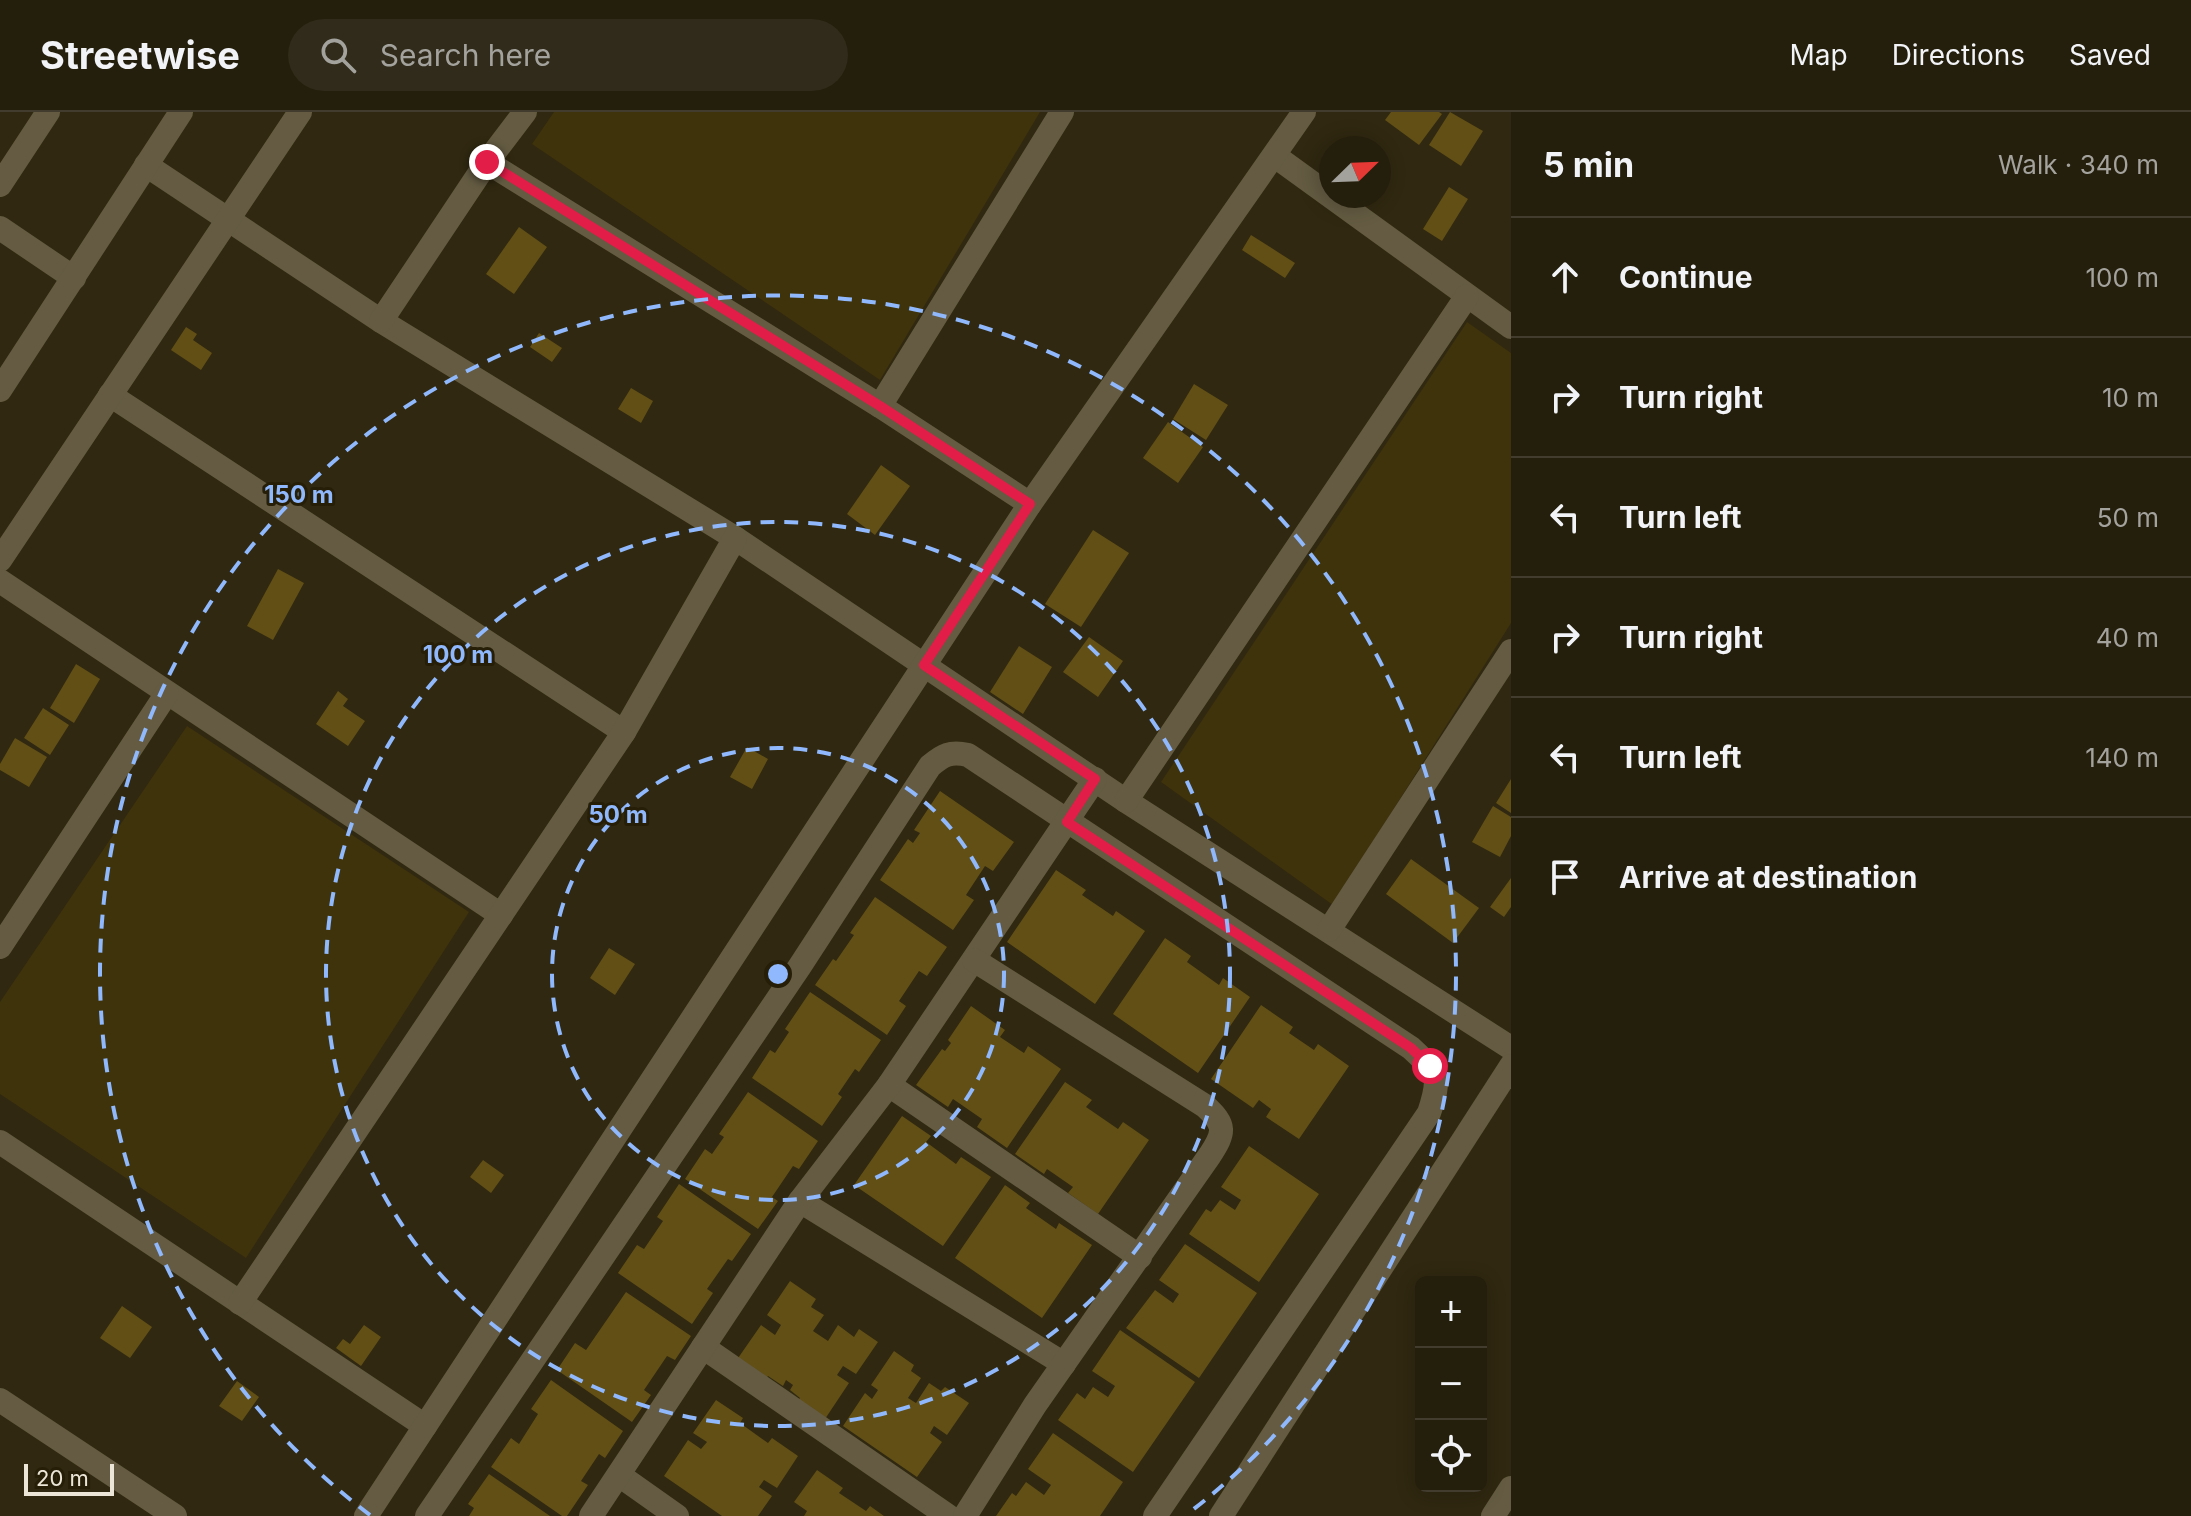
<!DOCTYPE html>
<html lang="en">
<head>
<meta charset="utf-8">
<style>
	:root { --surface:#241e0c; --page:#302b1a; --text:#f1f3f6; --muted:#a3a29d; --line:#413c2d }
	body { margin:0; font-family:Inter,sans-serif; background:var(--page); color:var(--text) }
	.controls { position:absolute; right:24px; bottom:24px; display:grid; overflow:hidden; border-radius:12px; box-shadow:0 4px 20px #0003 }
	.controls button { width:72px; height:72px; display:grid; place-items:center; padding:0; border:0; border-bottom:2px solid var(--line); background:var(--surface); color:var(--text); font:40px sans-serif }
	.compass { position:absolute; left:1319px; top:24px; width:72px; height:72px; border-radius:50%; background:var(--surface); box-shadow:0 4px 20px #0003; rotate:67deg }
	.scale { position:absolute; left:24px; bottom:20px; width:90px; box-sizing:border-box; padding-left:8px; border:4px solid #ebe6d8; border-top:0; font-size:22px; line-height:28px; white-space:nowrap; color:#ebe6d8; -webkit-text-stroke:6px #261e07; paint-order:stroke }
	.stop { position:absolute; width:24px; height:24px; margin:-18px; border:6px solid #e11d48; border-radius:50%; background:#fff }
	.stop.end { background:#e11d48; border-color:#fff; box-shadow:0 2px 8px #0008 }
	.list { margin:0; padding:0; list-style:none }
	h2 { display:flex; justify-content:space-between; align-items:center; height:104px; margin:0; padding:0 32px; font-size:34px }
	h2 small { font-size:26px; font-weight:400; color:var(--muted) }
	.list li { display:grid; grid-template-columns:52px 1fr auto; gap:24px; align-items:center; box-sizing:border-box; height:120px; padding:0 32px; border-top:2px solid var(--line) }
	.list b { display:block; font-size:30px; white-space:nowrap }
	.list em { font-size:26px; font-style:normal; color:var(--muted) }
	.icon { flex:none; width:44px; height:44px; fill:none; stroke:currentColor; stroke-width:2; stroke-linecap:round; stroke-linejoin:round }
	.map { position:relative; flex:none; width:1511px; height:1404px; overflow:hidden }
	header { display:flex; align-items:center; gap:48px; box-sizing:border-box; height:112px; padding:0 40px; background:var(--surface); border-bottom:2px solid var(--line) }
	header strong { font-size:38px }
	nav { display:flex; gap:44px; margin-inline-start:auto; font-size:28px }
	.search { width:560px; height:72px; background:var(--page); display:flex; align-items:center; gap:20px; box-sizing:border-box; padding:0 28px; border-radius:44px; color:var(--muted); font-size:30px }
	main { display:flex }
	aside { flex:1; background:var(--surface) }
	.map>svg:first-child { display:block }
</style>
</head>
<body>
<header>
<strong>Streetwise</strong>
<div class="search"><svg class="icon" aria-label="search" viewBox="0 0 24 24"><circle cx="10" cy="10" r="6"/><path d="M15 15l6 6"/></svg>Search here</div>
<nav><a>Map</a><a>Directions</a><a>Saved</a></nav>
</header>
<main>
<div class="map">
<svg width="1511" height="1404" viewBox="0 0 1511 1404">
	<rect width="100%" height="100%" fill="#302810"/>
	<!-- green -->
	<g fill="#3f330c">
		<polygon points="554,0 1040,0 880,268 532,32"/>
		<polygon points="1467,210 1511,241 1511,511 1333,793 1161,670"/>
		<polygon points="187,614 469,800 246,1146 0,982 0,890"/>
	</g>
	<!-- building -->
	<g fill="#614f15">
		<polygon points="1391,0 1439,0 1442,2 1419,33 1385,8"/>
		<polygon points="1450,0 1483,19 1461,54 1429,33"/>
		<polygon points="1449,75 1468,87 1442,129 1423,117"/>
		<polygon points="519,115 547,135 514,182 486,162"/>
		<polygon points="1251,123 1295,151 1285,166 1242,138"/>
		<polygon points="186,215 197,222 193,228 212,241 201,258 171,238"/>
		<polygon points="539,221 562,236 552,250 530,235"/>
		<polygon points="1194,272 1228,293 1206,328 1173,307"/>
		<polygon points="631,276 653,289 641,311 618,297"/>
		<polygon points="1168,310 1203,335 1178,371 1143,346"/>
		<polygon points="881,353 910,374 875,423 847,402"/>
		<polygon points="1093,418 1129,441 1081,515 1045,492"/>
		<polygon points="278,457 304,471 273,528 247,514"/>
		<polygon points="1089,525 1123,549 1098,585 1063,560"/>
		<polygon points="1019,534 1052,555 1023,602 990,580"/>
		<polygon points="76,552 100,567 74,611 50,596"/>
		<polygon points="338,579 348,587 343,594 365,609 348,634 316,612"/>
		<polygon points="43,596 69,613 50,643 24,626"/>
		<polygon points="15,626 47,645 29,675 0,658 0,652"/>
		<polygon points="747,635 768,647 752,677 730,665"/>
		<polygon points="1511,667 1511,701 1496,691"/>
		<polygon points="940,679 1014,730 993,759 985,754 966,783 974,788 953,818 880,768 908,727 913,731 920,721 914,718"/>
		<polygon points="1493,694 1511,705 1511,724 1500,745 1472,730"/>
		<polygon points="1411,747 1479,796 1453,831 1386,782"/>
		<polygon points="1056,758 1086,778 1082,783 1113,804 1116,799 1145,819 1095,892 1007,830"/>
		<polygon points="1511,766 1511,795 1504,805 1490,795"/>
		<polygon points="875,785 947,835 927,864 919,859 899,889 906,894 887,923 815,873 833,847 836,849 854,823 850,821"/>
		<polygon points="1165,826 1191,844 1187,850 1219,873 1223,866 1250,885 1198,961 1113,902"/>
		<polygon points="609,836 635,852 615,883 590,866"/>
		<polygon points="810,880 881,928 859,960 855,957 838,982 842,985 822,1014 752,966 770,938 775,941 789,920 785,917"/>
		<polygon points="1261,893 1293,915 1289,921 1314,938 1318,932 1349,954 1299,1027 1266,1005 1271,997 1259,988 1253,996 1211,967"/>
		<polygon points="971,894 1005,918 1000,925 1024,941 1028,934 1061,957 1007,1036 977,1015 982,1007 953,987 948,995 916,973 942,937 945,939 951,931 948,928"/>
		<polygon points="1065,970 1092,988 1086,995 1118,1017 1123,1010 1149,1028 1098,1102 1068,1081 1073,1075 1047,1057 1044,1062 1015,1042"/>
		<polygon points="748,980 818,1029 799,1057 793,1054 772,1085 778,1089 758,1117 685,1067 705,1037 712,1042 724,1025 719,1022"/>
		<polygon points="902,1004 931,1024 926,1030 956,1052 961,1045 991,1065 943,1134 854,1073"/>
		<polygon points="1249,1034 1319,1082 1259,1170 1189,1122 1206,1097 1211,1100 1220,1088 1235,1098 1241,1088 1221,1075"/>
		<polygon points="483,1048 504,1063 491,1081 470,1065"/>
		<polygon points="679,1072 751,1122 732,1149 728,1147 707,1177 713,1181 692,1212 618,1161 637,1133 644,1137 663,1109 657,1105"/>
		<polygon points="1005,1073 1030,1091 1026,1096 1056,1117 1059,1111 1092,1133 1042,1206 955,1146"/>
		<polygon points="1185,1132 1257,1181 1199,1266 1126,1216 1155,1178 1173,1191 1179,1182 1159,1168"/>
		<polygon points="790,1169 816,1187 811,1195 824,1203 813,1219 828,1229 838,1213 854,1225 859,1217 878,1230 856,1262 843,1254 837,1263 849,1271 823,1310 796,1291 800,1286 790,1278 793,1273 786,1268 783,1274 768,1264 764,1269 736,1249 761,1213 775,1223 781,1213 767,1203"/>
		<polygon points="626,1180 691,1224 675,1248 667,1244 644,1278 651,1283 632,1310 557,1258 575,1231 586,1238"/>
		<polygon points="122,1194 152,1215 130,1246 100,1226"/>
		<polygon points="364,1213 381,1225 361,1254 336,1236 343,1227 350,1232"/>
		<polygon points="1120,1218 1195,1270 1133,1360 1058,1308 1077,1281 1085,1287 1093,1275 1108,1285 1115,1274 1092,1259"/>
		<polygon points="894,1239 914,1253 911,1259 921,1266 908,1286 916,1291 929,1271 941,1279 945,1275 969,1291 947,1323 934,1314 930,1321 942,1330 917,1365 843,1314 865,1281 872,1287 878,1278 871,1273"/>
		<polygon points="551,1268 623,1319 605,1346 599,1342 581,1369 588,1373 567,1404 562,1404 491,1355 511,1326 519,1332 538,1302 531,1297"/>
		<polygon points="237,1269 259,1285 242,1309 219,1294"/>
		<polygon points="716,1288 743,1306 740,1311 768,1331 772,1326 798,1344 777,1376 764,1368 759,1375 772,1384 758,1404 722,1404 664,1364 688,1328 701,1337 707,1330 693,1321"/>
		<polygon points="1053,1321 1123,1370 1100,1404 996,1404 1012,1381 1016,1384 1026,1370 1044,1383 1051,1373 1028,1357"/>
		<polygon points="817,1358 843,1376 839,1381 866,1399 870,1394 884,1404 804,1404 807,1399 794,1390"/>
		<polygon points="489,1362 550,1404 469,1404 474,1396 468,1392"/>
	</g>
	<g fill="none" stroke-linecap="round" stroke-linejoin="round">
		<!-- minor -->
		<g stroke="#645b42" stroke-width="24">
			<polyline points="1275,44 1511,215"/>
			<polyline points="487,50 880,294 1030,392"/>
			<polyline points="146,53 381,209 735,426 1126,689 1511,936"/>
			<polyline points="0,73 48,0"/>
			<polyline points="0,116 74,166"/>
			<polyline points="381,209 487,50 525,0"/>
			<polyline points="0,278 181,0"/>
			<polyline points="110,283 624,620"/>
			<polyline points="880,294 1062,0"/>
			<polyline points="0,448 300,0"/>
			<polyline points="0,469 501,803"/>
			<polyline points="1126,689 1467,184"/>
			<polyline points="1329,818 1511,539"/>
			<polyline points="0,835 167,581"/>
			<polyline points="889,973 1140,1145"/>
			<polyline points="0,1030 425,1314"/>
			<polyline points="800,1089 1064,1252"/>
			<polyline points="240,1191 624,620 735,426"/>
			<polyline points="703,1235 948,1404"/>
			<polyline points="0,1288 175,1404"/>
			<polyline points="619,1363 677,1404"/>
			<polyline points="366,1404 1030,392 1304,0"/>
			<path d="M427 1404 800 854 930 654C943 643 950 639 968 643L1411 936C1439 962 1441 965 1429 1001L1155 1404"/>
			<polyline points="591,1404 800,1089 889,973 1095,667"/>
			<path d="M965 1404 1035 1293 1210 1043C1225 1020 1226 1013 1205 994L974 848"/>
			<polyline points="1221,1404 1511,954"/>
			<polyline points="1493,1404 1511,1376"/>
		</g>
	</g>
	<g fill="none" stroke-linecap="round" stroke-linejoin="round">
		<!-- route -->
		<polyline stroke="#e11d48" stroke-width="10" points="487,50 880,294 1030,392 924,553 1095,667 1067,710 1411,936 1430,954"/>
	</g>
	<!-- distance rings -->
	<g fill="none" stroke="#8fb8fd" stroke-width="4" stroke-dasharray="14 10">
		<circle cx="778" cy="862" r="226"/>
		<circle cx="778" cy="862" r="452"/>
		<path d="M370 1403A678 678 0 1 1 1186 1403"/>
	</g>
	<circle cx="778" cy="862" r="12" fill="#8fb8fd" stroke="#261e07" stroke-width="4"/>
	<g font-size="24" text-anchor="middle" font-weight="bold" fill="#8fb8fd" stroke="#261e07" stroke-width="6" stroke-linejoin="round" paint-order="stroke">
		<text x="299" y="391">150 m</text>
		<text x="458" y="551">100 m</text>
		<text x="618" y="711">50 m</text>
	</g>
</svg>
<div class="controls">
<button>+</button>
<button>−</button>
<button><svg class="icon" aria-label="locate" viewBox="0 0 24 24"><circle cx="12" cy="12" r="6"/><path d="M12 2v4M12 18v4M2 12h4M18 12h4"/></svg></button>
</div>
<svg class="compass" viewBox="-18 -18 36 36"><path d="M0-13l5 13h-10z" fill="#e53935"/><path d="M0 13l5-13h-10z" fill="#a3a29d"/></svg>
<div class="scale">20 m</div>
<div class="stop" style="left:1430px;top:954px"></div>
<div class="stop end" style="left:487px;top:50px"></div>
</div>
<aside>
<h2>5 min<small>Walk · 340 m</small></h2>
<ul class="list">
<li><svg class="icon" aria-label="ahead" viewBox="0 0 24 24"><path d="M12 20V5M6 11l6-6 6 6"/></svg><div><b>Continue</b></div><em>100 m</em></li>
<li><svg class="icon" aria-label="right" viewBox="0 0 24 24"><path d="M7 20v-9h11M14 6l5 5-5 5"/></svg><div><b>Turn right</b></div><em>10 m</em></li>
<li><svg class="icon" aria-label="left" viewBox="0 0 24 24"><path d="M17 20v-9H6M10 6l-5 5 5 5"/></svg><div><b>Turn left</b></div><em>50 m</em></li>
<li><svg class="icon" aria-label="right" viewBox="0 0 24 24"><path d="M7 20v-9h11M14 6l5 5-5 5"/></svg><div><b>Turn right</b></div><em>40 m</em></li>
<li><svg class="icon" aria-label="left" viewBox="0 0 24 24"><path d="M17 20v-9H6M10 6l-5 5 5 5"/></svg><div><b>Turn left</b></div><em>140 m</em></li>
<li><svg class="icon" aria-label="arrive" viewBox="0 0 24 24"><path d="M6 21V4h12l-3 4 3 4H6"/></svg><div><b>Arrive at destination</b></div></li>
</ul>
</aside>
</main>
</body>
</html>
